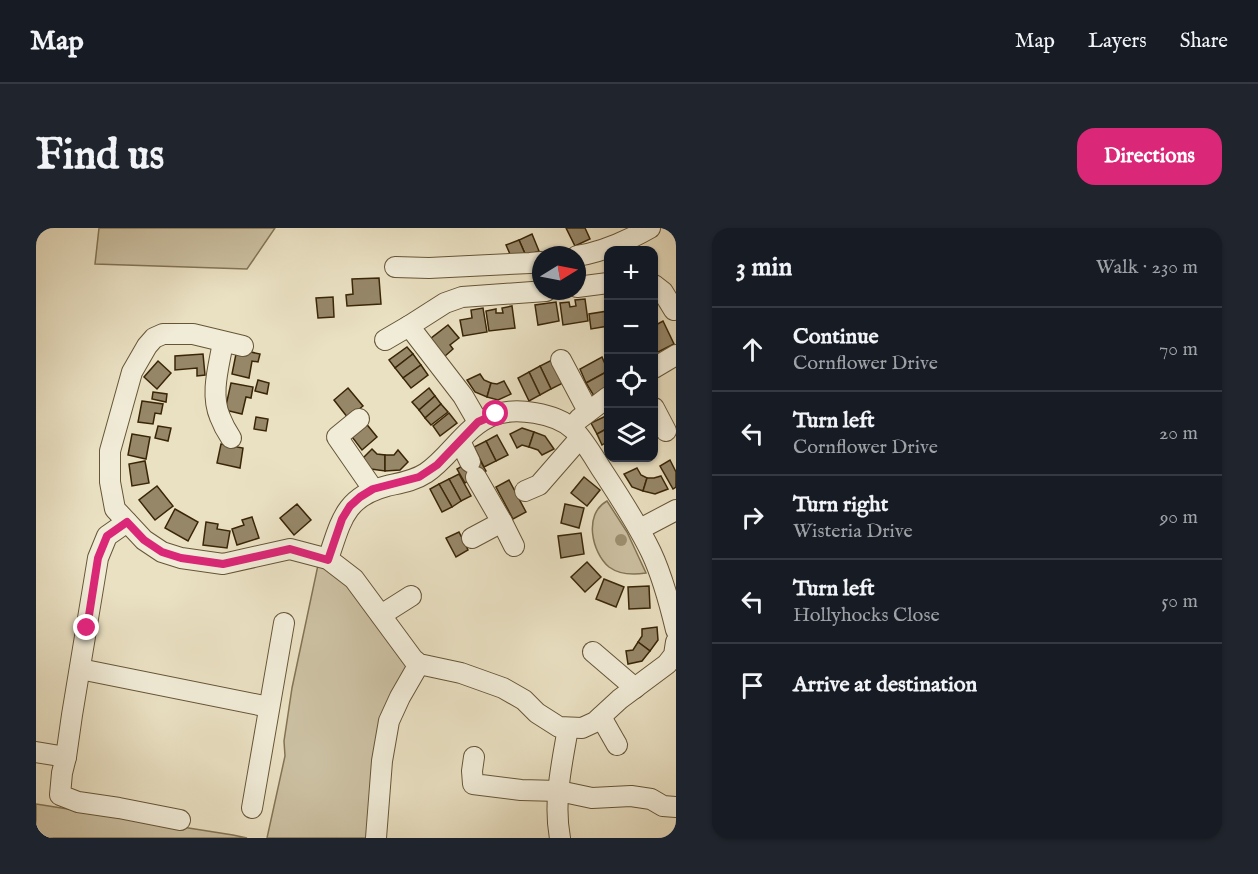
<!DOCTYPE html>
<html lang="en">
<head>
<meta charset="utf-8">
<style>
	:root { --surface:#171b24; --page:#20242c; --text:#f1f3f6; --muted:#9ea1a6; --line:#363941; --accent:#db2777 }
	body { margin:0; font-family:"IM FELL English",serif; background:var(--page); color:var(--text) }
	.controls { position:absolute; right:18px; top:18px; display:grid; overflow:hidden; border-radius:12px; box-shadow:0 2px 4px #0004 }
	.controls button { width:54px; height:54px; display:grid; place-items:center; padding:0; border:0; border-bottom:2px solid var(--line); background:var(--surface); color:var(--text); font:30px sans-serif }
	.compass { position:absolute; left:496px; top:18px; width:54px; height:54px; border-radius:50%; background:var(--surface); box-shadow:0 2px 4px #0004; rotate:80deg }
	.stop { position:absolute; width:18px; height:18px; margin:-14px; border:4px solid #db2777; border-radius:50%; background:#fff }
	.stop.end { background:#db2777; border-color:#fff; box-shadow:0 2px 6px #0008 }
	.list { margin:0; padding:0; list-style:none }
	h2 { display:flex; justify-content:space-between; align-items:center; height:78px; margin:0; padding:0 24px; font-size:26px }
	h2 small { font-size:20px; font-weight:400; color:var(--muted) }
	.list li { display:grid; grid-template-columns:39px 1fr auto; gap:18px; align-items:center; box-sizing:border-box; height:84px; padding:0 24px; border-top:2px solid var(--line) }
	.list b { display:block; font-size:22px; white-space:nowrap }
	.list p { margin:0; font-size:20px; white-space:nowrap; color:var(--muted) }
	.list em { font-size:20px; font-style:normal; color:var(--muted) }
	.icon { flex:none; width:33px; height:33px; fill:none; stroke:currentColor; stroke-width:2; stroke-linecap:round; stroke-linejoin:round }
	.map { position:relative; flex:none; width:640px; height:610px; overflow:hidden; border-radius:18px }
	header { display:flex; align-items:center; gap:36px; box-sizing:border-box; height:84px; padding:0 30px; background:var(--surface); border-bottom:2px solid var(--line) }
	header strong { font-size:28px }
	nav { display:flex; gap:33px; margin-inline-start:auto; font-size:21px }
	.intro { display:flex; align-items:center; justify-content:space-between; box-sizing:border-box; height:144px; padding:0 36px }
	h1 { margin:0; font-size:42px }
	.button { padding:15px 27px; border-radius:18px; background:var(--accent); color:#fff; font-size:21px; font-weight:700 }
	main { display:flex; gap:36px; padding:0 36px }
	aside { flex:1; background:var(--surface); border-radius:18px; box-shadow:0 2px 4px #0004 }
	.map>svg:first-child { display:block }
</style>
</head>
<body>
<header>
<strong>Map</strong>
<nav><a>Map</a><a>Layers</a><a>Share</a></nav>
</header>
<div class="intro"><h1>Find us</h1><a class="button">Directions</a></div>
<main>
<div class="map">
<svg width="640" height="610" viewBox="0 0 640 610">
	<rect width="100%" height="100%" fill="#eae1c3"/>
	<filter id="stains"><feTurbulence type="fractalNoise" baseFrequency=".00333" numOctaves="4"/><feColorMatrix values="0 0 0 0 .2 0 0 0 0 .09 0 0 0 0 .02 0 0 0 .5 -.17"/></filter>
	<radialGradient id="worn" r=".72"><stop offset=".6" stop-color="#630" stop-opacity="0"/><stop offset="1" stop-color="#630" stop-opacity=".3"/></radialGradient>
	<!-- green -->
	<g fill="#ccc1a3" stroke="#837455" stroke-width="1.5">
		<polygon points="63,0 239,0 211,41 59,36"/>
		<path d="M571 273 591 304 610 345C598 347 584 347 573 339 556 325 547 286 571 273Z"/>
		<polygon points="282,337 290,341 308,354 375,439 335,610 231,610 249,528 248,513 256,460"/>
		<polygon points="0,576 197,607 211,610 0,610"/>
	</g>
	<!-- building -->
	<g fill="#968769" stroke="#3a2607" stroke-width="1.5">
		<polygon points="530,0 549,0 554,11 539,18"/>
		<polygon points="496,6 503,23 490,28 483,12"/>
		<polygon points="483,12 490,28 477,33 470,17"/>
		<polygon points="343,50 345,76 311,78 310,67 317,66 316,51"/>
		<polygon points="297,69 298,89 282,90 280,70"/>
		<polygon points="549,71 552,93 527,97 524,75 533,74 534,79 540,78 539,72"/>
		<polygon points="520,74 523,93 502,97 499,77"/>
		<polygon points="476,78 479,100 453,103 450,83 460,81 460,85 467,85 466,80"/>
		<polygon points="447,80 451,104 427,108 424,92 436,90 435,82"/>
		<polygon points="572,83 572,98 555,101 553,86"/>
		<polygon points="627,93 638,116 618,126 618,114 619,113 618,110 618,98"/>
		<polygon points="412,97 423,110 414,117 417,121 408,129 394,111"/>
		<polygon points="371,119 377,126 359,140 353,132"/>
		<polygon points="201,121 224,126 222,134 216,133 213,150 196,146"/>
		<polygon points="167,126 169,147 161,148 161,140 139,142 139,128"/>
		<polygon points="377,126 385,137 367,150 359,140"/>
		<polygon points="566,129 572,143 550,155 544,141"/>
		<polygon points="516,132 527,155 515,161 504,138"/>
		<polygon points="122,133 135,145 121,161 108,149"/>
		<polygon points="385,137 392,147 375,160 367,150"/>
		<polygon points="504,138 515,161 504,167 493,144"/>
		<polygon points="572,143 572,160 558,168 550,155"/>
		<polygon points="493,144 504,167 493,173 482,150"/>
		<polygon points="444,146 448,152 455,155 451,169 439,164 431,152"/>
		<polygon points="222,152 233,155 231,166 219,163"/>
		<polygon points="468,153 475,166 462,172 451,169 455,155 461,156"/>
		<polygon points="195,155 217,159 215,170 210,169 206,186 189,182"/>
		<polygon points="312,160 327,178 312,190 298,172"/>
		<polygon points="393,160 399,168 383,182 376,174"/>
		<polygon points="117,164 131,166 130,174 116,171"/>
		<polygon points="399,168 405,176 389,190 383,182"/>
		<polygon points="106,173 127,176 125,186 119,185 117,196 102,194"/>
		<polygon points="405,176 412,184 395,197 389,190"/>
		<polygon points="413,185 421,195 404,208 397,198"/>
		<polygon points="572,187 572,200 561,206 555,195"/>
		<polygon points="220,189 232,191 230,203 218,201"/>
		<polygon points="328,193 341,209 326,222 313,205"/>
		<polygon points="122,198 135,200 132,213 119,210"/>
		<polygon points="486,200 498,204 493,219 486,217 481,220 474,206"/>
		<polygon points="572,200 572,213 566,217 561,206"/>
		<polygon points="498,204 509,208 518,221 506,227 502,222 493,219"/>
		<polygon points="96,206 114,209 110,231 92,227"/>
		<polygon points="461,207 472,227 460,233 450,213"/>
		<polygon points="450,213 460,233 448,239 438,219"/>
		<polygon points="185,216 207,220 204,240 181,235"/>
		<polygon points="336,221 341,226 349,227 349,243 335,241 326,231"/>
		<polygon points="362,222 372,234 364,242 349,243 349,227 358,227"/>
		<polygon points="442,229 450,243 429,255 421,241"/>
		<polygon points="634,232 640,244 640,259 637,261 624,238"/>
		<polygon points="109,233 113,255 96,258 93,236"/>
		<polygon points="601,240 605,247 611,250 607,263 596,259 588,246"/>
		<polygon points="423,246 435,268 425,273 413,251"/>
		<polygon points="625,248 632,261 619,266 607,263 611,250 618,250"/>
		<polygon points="548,249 564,262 551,278 535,265"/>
		<polygon points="413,251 425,273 416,279 403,256"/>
		<polygon points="473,252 490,284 477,291 460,259"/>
		<polygon points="403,256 416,279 406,284 394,261"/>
		<polygon points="121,258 137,278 119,292 103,272"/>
		<polygon points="261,276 275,292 258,307 244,290"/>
		<polygon points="529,276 548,280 543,300 525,295"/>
		<polygon points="139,281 162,294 152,313 129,300"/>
		<polygon points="216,289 223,310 201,317 196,301 208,297 206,292"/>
		<polygon points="170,294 182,296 181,301 194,303 191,320 167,317"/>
		<polygon points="423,304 432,322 420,329 410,310"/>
		<polygon points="545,305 548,326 525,330 522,308"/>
		<polygon points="551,334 565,349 549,364 535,349"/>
		<polygon points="568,351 588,359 580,379 560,371"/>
		<polygon points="613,358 614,380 593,381 592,359"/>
		<polygon points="621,399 622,412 614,423 602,414 606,408 606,401"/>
		<polygon points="602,414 614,423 606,433 592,436 590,423 597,422"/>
	</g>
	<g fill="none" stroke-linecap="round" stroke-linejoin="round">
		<defs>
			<g id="minor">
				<path d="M541 28C567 24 591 13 614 0"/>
				<polyline points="359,39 393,40 494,35 505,34"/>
				<polyline points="618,57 627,64 638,82"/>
				<polyline points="541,59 572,55"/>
				<polyline points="373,98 409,75 426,69 510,63"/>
				<polyline points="349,112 373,98 427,168 442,194"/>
				<path d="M187 114C183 138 174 166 184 189 187 197 191 204 195 210"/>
				<polyline points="207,118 157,106 127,106 118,110 111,118 96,144 74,223 74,254 79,281 108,312 126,324 145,330 187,336 254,321 292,331 318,351 377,431 383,436 425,445 467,460 488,472 501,485 523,499 546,500 559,494 584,471 631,436 638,427 640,414"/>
				<polyline points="525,132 552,183"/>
				<polyline points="618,140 640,127"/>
				<polyline points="618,180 630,203"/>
				<polyline points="323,191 301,209 337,261"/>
				<polyline points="543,191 572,169"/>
				<polyline points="424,213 434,234"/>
				<polyline points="489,263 503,257 544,210"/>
				<polyline points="91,294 71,308 62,330 36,487 30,529 26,545 24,567 42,574 83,580 144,592"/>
				<polyline points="466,294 478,318"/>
				<polyline points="604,301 640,282"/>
				<polyline points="436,310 466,294 440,249"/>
				<path d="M292 331C305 294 308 269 351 258 364 255 378 253 390 245 415 228 429 198 458 187 480 179 519 185 537 201 548 212 557 228 566 242 583 268 601 295 615 324 626 347 634 377 640 402"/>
				<polyline points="345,387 375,368"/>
				<polyline points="557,424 599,460"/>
				<polyline points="44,441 233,479"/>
				<polyline points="565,489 581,517"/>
				<polyline points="0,524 30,529"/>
				<polyline points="438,529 436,543 437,556 485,562 523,563 556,570 595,568 615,571 627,578 640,579"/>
				<polyline points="216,580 248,395"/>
				<polyline points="340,610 346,533 353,493 364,469 383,436"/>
				<path d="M524 610C517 574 526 535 532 500"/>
			</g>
		</defs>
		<!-- minor casing -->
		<use href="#minor" stroke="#665536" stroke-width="22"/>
		<!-- minor -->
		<use href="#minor" stroke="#f1ecd8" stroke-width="20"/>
	</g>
	<!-- trees -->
	<circle fill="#9d9071" cx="585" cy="312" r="6"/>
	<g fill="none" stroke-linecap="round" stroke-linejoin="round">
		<!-- route -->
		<polyline stroke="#db2777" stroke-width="8" points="51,400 62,330 71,308 91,294 108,312 126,324 145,330 187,336 254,321 292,332 306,291 314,278 324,269 337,261 383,249 401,237 442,194 460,186"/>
	</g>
	<rect width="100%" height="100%" filter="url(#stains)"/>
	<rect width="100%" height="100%" fill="url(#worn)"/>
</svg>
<div class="controls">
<button>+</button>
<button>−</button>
<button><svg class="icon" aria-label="locate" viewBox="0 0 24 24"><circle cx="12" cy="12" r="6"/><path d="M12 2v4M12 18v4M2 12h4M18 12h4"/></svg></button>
<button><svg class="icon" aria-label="layers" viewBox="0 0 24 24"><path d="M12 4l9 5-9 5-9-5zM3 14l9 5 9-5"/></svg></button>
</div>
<svg class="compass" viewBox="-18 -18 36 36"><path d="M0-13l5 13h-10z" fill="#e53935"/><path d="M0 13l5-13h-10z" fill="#9ea1a6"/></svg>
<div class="stop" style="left:460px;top:186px"></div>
<div class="stop end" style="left:51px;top:400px"></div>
</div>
<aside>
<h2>3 min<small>Walk · 230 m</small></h2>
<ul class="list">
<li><svg class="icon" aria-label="ahead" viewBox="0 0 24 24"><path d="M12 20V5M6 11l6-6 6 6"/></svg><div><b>Continue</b><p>Cornflower Drive</p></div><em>70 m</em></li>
<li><svg class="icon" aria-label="left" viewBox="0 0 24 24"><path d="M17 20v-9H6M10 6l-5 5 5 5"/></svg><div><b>Turn left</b><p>Cornflower Drive</p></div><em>20 m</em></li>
<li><svg class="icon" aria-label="right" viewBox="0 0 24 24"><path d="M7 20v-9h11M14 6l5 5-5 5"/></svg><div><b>Turn right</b><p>Wisteria Drive</p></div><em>90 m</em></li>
<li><svg class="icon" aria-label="left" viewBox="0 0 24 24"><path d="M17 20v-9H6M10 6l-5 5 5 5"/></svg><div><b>Turn left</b><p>Hollyhocks Close</p></div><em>50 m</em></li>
<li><svg class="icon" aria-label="arrive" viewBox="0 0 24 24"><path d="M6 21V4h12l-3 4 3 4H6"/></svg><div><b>Arrive at destination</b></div></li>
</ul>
</aside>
</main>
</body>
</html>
